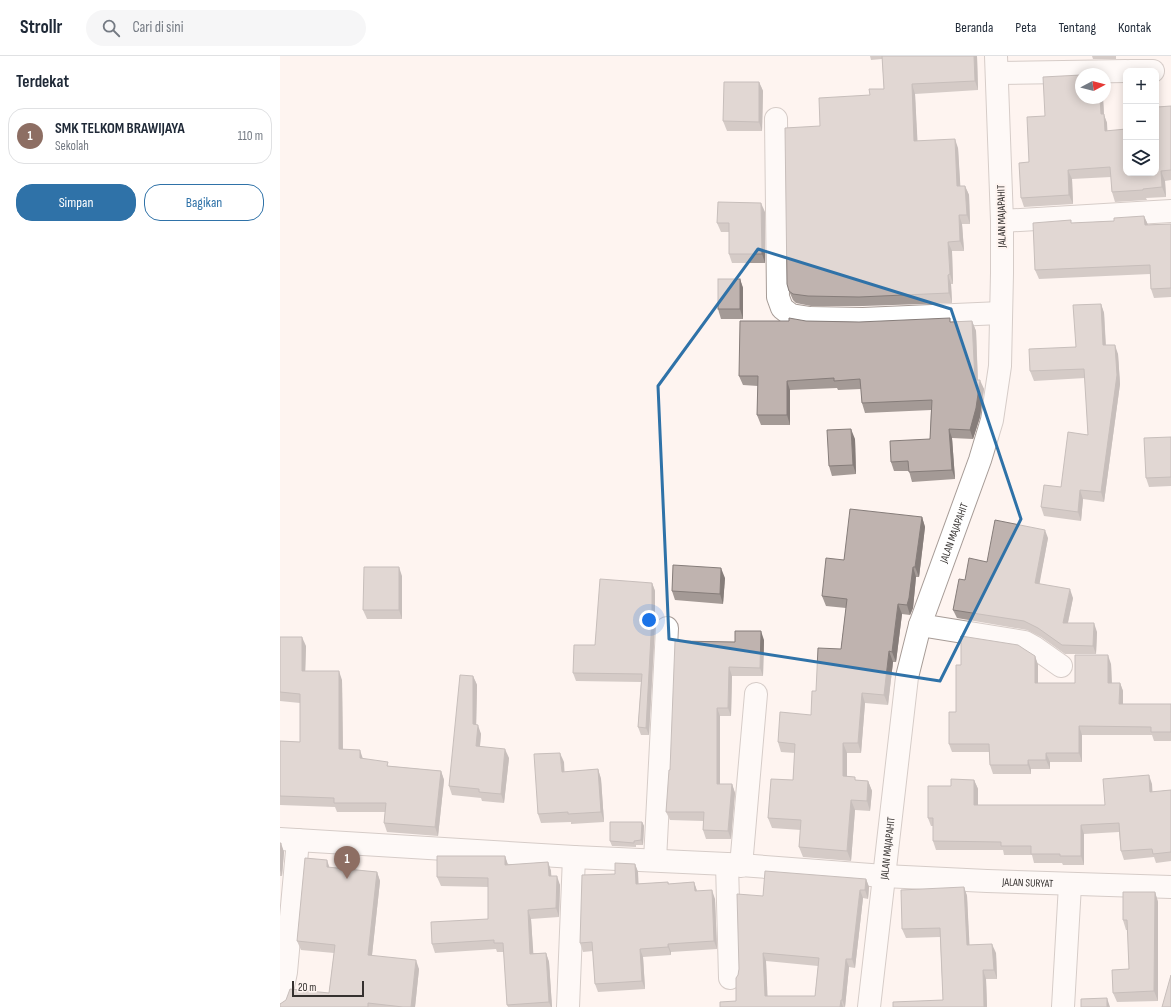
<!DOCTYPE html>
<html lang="id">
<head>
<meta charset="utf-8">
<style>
	:root { --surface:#fff; --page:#f6f6f7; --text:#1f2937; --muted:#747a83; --line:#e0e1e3; --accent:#2f72a8 }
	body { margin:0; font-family:"Sofia Sans Condensed",sans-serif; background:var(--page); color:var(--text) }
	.controls { position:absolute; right:12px; top:12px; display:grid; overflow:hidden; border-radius:8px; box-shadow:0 2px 10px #0003 }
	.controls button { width:36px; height:36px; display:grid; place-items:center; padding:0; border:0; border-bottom:1px solid var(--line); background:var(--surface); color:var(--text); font:20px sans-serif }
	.compass { position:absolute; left:795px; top:12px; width:36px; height:36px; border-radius:50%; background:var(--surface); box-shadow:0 2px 10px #0003; rotate:83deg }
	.scale { position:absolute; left:12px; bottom:10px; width:72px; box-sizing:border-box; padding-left:4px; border:2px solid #35312f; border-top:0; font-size:11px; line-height:14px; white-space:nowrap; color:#35312f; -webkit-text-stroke:3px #fef4f0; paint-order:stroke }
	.you { position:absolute; left:369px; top:564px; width:14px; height:14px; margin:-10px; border:3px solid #fff; border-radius:50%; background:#1a73e8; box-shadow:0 0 0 6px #1a73e833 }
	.badge { display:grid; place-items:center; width:26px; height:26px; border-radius:50%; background:var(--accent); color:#fff; font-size:13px; font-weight:700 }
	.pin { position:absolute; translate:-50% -33px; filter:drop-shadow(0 1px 2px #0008) }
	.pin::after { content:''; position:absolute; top:21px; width:14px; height:12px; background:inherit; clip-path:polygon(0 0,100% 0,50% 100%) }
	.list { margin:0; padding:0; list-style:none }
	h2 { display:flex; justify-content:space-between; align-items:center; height:52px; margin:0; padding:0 16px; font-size:17px }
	h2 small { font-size:13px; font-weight:400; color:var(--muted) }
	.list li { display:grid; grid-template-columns:26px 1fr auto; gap:12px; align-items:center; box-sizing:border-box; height:56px; margin:0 8px 8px; padding:0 8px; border:1px solid var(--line); border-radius:16px }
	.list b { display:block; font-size:15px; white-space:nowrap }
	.list p { margin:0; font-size:13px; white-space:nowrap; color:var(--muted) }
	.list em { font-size:13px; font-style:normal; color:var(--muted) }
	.actions { display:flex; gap:8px; padding:12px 16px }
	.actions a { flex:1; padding:9px 0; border:1px solid var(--accent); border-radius:16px; text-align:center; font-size:14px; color:var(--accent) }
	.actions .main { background:var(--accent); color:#fff }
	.icon { flex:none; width:22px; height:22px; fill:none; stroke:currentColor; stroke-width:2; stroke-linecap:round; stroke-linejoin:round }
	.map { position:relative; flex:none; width:891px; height:951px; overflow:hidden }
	header { display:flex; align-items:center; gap:24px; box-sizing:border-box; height:56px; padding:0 20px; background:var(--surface); border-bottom:1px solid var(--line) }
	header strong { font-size:19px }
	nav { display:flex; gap:22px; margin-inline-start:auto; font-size:14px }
	.search { width:280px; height:36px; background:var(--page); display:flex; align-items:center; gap:10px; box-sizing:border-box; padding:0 14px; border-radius:22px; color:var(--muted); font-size:15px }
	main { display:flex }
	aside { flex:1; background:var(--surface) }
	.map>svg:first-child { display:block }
</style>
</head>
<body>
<header>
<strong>Strollr</strong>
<div class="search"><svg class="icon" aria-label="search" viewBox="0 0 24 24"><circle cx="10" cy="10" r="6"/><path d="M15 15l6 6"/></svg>Cari di sini</div>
<nav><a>Beranda</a><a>Peta</a><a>Tentang</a><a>Kontak</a></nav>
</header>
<main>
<aside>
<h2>Terdekat<small></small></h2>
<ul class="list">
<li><span class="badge" style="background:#8d6e63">1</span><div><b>SMK TELKOM BRAWIJAYA</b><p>Sekolah</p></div><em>110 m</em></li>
</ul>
<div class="actions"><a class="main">Simpan</a><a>Bagikan</a></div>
</aside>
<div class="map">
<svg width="891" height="951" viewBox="0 0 891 951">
	<rect width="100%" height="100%" fill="#fef4f0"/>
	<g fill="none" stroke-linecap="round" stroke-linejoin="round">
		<defs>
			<g id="street">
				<polyline points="850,15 873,15"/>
				<polyline points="717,17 846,15"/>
				<polyline points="496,63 498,241 502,252 511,259 530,262 583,263 721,257"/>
				<polyline points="722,165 891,155"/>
				<polyline points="640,569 745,586 754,591 781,610"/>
				<path id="s1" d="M0 783 294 801 447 808 604 820 707 825 891 831"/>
				<polyline points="375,804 387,572"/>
				<polyline points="447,808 450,922"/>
				<polyline points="461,810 476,638"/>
				<polyline points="0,945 6,916 18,784"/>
				<polyline points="288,951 294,801"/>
				<path id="s2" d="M589 951 627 621 640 569 700 404 712 364 720 310 722 217V165L716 0"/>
				<polyline points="783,951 790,829"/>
			</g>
		</defs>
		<!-- street casing -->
		<use href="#street" stroke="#a79c97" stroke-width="24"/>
		<!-- street -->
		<use href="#street" stroke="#fff" stroke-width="22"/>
	</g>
	<!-- wall -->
	<g fill="#a49a96" fill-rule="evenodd">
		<polygon points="590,0 697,0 698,34 635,38 637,85 678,92 680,130 685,130 689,139 690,168 682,168 684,195 672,195 673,228 671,228 672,247 583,250 531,250 516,247 513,244 509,235 540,70 590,39 604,33 602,3 591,4"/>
		<polygon points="812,0 836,0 836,3 813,3"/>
		<polygon points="479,26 483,35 482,75 447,75 443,65"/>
		<polygon points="801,42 823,42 824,59 827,67 827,75 878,71 891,50 891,124 885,125 886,141 866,142 867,144 835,146 832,136 831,121 792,123 793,148 744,151 741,142 749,106 765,60"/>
		<polygon points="485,156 485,207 452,207 449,198 449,176 441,176 437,167"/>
		<polygon points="864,160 868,169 891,168 891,241 874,242 871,233 870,218 759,223 755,214 792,167 834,165"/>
		<polygon points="460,223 463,232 463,263 441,263 438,253"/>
		<polygon points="821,248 824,257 826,289 838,298 840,328 824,446 803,443 801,465 764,460 761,451 781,431 808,379 805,322 754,325 750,315 796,291"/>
		<polygon points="526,265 579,266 672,266 692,265 696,275 698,324 704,333 700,361 693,383 672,382 675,423 632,426 629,415 614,415 611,406 650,383 651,354 585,357 582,347 581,333 558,334 557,332 510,334 510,369 481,369 477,359 478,330 463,329 459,320"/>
		<polygon points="891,381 891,430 869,431 866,422"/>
		<polygon points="575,383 576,418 552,420 549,410"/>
		<polygon points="642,461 645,471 639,521 636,521 633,552 630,559 622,558 616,606 613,606 608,649 585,647 581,697 567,697 567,720 576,724 588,725 592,735 590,755 575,754 571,805 523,801 519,791 521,774 492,772 488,762 513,724 515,697 501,696 498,686 531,659 536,635 561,593 566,552 546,550 542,540 564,504"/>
		<polygon points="768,482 759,528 793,542 788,567 817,576 816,598 785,598 761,581 747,574 677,562 673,554 685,524 707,506"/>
		<polygon points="122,520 122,563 87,563 83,554"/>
		<polygon points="445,522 443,548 395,544 392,535"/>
		<polygon points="372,527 375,535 375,569 369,679 361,679 358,671 361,626 296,625 293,617 315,589"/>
		<polygon points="0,581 26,590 25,615 62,624 63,693 83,703 109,710 161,715 164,724 158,780 107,776 104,767 105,756 57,756 55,751 0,749 0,685 20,686 20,647 0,645"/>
		<polygon points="484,584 483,620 452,620 451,660 440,660 440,728 452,728 455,737 451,783 426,783 423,774 423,765 390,764 386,756 390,714 455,586"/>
		<polygon points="755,600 758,609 758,627 795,627 831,608 832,627 840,627 843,635 843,648 891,648 891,685 874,685 872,679 802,679 802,706 770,706 770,713 751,713 751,718 713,718 710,709 709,696 672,696 669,688 676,656 681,609"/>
		<polygon points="193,620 197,629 196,669 201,678 200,690 229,702 224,747 202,745 201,742 172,739 169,730"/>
		<polygon points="284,706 284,716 318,713 321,723 324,766 291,768 291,766 261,767 258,758"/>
		<polygon points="694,724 698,733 698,749 825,749 872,728 872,736 891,734 891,805 876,807 874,801 844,804 841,795 839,776 804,778 804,809 783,809 782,807 754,807 752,799 724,799 723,794 656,794 653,785 653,770 651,770 648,762 671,730"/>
		<polygon points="362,766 364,770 363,789 356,789 356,791 332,790 330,785"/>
		<polygon points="0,787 4,796 2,820 0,820"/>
		<polygon points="225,800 228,809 268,806 271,815 271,820 280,829 279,861 251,863 253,897 266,897 269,906 272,951 228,951 227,949 224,896 217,896 216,893 155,897 152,888 208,863 208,831 161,830 157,821"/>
		<polygon points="355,808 358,816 358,828 388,826 389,828 414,826 417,835 435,843 437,893 391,896 391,899 363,901 365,933 318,936 315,928 313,895 303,896 300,887 335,818"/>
		<polygon points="50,812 97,816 100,825 92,899 139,913 135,951 0,951 49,937 54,897 21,894 17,885"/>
		<path d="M586 823 589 831 588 843 583 842 575 912 569 911 565 951H440L456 945 458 919 483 840ZM486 905 538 910 535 940H487Z"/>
		<polygon points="684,831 687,840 689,889 716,897 717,923 706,923 707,951 613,951 663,944 660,881 626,882 622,873"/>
		<polygon points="875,836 878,846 878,945 837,946 833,937 849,913 848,874 846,874 843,864"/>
	</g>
	<!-- shaded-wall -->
	<g fill="#867d7a">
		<polygon points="694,0 697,0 698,34 695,25"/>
		<polygon points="479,26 483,35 482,75 479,66"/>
		<polygon points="632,28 635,38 638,94 634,85"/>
		<polygon points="820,42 823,42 824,59 827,67 828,85 825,75 821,58"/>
		<polygon points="675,83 678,92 681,140 677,130"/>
		<polygon points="788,114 792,123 793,148 789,139"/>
		<polygon points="881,115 885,125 886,141 882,131"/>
		<polygon points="685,130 689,139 690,168 687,159"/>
		<polygon points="481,147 485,156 485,207 482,198"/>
		<polygon points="679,159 682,168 684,195 680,185"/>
		<polygon points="864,160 868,169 865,169"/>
		<polygon points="668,186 672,195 673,228 670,218"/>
		<polygon points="668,219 671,228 672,247 669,237"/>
		<polygon points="460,223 463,232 463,263 460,253"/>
		<polygon points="821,248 824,257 826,299 823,289"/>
		<polygon points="692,265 696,275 698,333 695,324"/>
		<polygon points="835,289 838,298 840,328 824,446 821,436"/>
		<polygon points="700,324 704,333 700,361 693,383 690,374"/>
		<polygon points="507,325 510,334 510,369 507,359"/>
		<polygon points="571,373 575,383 576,418 573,409"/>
		<polygon points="669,373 672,382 675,423 672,414"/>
		<polygon points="800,434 803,443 801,465 798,456"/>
		<polygon points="642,461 645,471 639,521 635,511"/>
		<polygon points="765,474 768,482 758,536 755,527"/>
		<polygon points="119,511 122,520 122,563 119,554"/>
		<polygon points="633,511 636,521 633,552 630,559 627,549"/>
		<polygon points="441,512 445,522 443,548 440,538"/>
		<polygon points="372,527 375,535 375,569 369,679 366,672"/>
		<polygon points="790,533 793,542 786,575 783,567"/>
		<polygon points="618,548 622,558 616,606 612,596"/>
		<polygon points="814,567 817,576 816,598 813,590"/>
		<polygon points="481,575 484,584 483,620 480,612"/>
		<polygon points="22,581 26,590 25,624 22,615"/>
		<polygon points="609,595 613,606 608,649 604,639"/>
		<polygon points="828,599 831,608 832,636 828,627"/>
		<polygon points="755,600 758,609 758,636 755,627"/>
		<polygon points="449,611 452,620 451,660 448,652"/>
		<polygon points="59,615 62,624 63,702 59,693"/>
		<polygon points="193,620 197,629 196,677 193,668"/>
		<polygon points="840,627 843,635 843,657 839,648"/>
		<polygon points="582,637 585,647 581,697 578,687"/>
		<polygon points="437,652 440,660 440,736 437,728"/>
		<polygon points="198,669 201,678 199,699 196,690"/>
		<polygon points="799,670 802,679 802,706 799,697"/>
		<polygon points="563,687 567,697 567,730 563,720"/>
		<polygon points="225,693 229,702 224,747 221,738"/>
		<polygon points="80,694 83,703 80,702"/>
		<polygon points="280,697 284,706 285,725 282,716"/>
		<polygon points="766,697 770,706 770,713 766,704"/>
		<polygon points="748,704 751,713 751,718 748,709"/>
		<polygon points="318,713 321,723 324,766 321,756"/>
		<polygon points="161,715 164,724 158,780 155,771"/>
		<polygon points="869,719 872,728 873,745 870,736"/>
		<polygon points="694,724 698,733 698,758 694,749"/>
		<polygon points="588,725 592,735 590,755 587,745"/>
		<polygon points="452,728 455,737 451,783 448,775"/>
		<polygon points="571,744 575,754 571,805 567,795"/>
		<polygon points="362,766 364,770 363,789 361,784"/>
		<polygon points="801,769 804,778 804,809 801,800"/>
		<polygon points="1,787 4,796 2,820 0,814 0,800"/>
		<polygon points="225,800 228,809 225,809"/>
		<polygon points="47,804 50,813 47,811"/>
		<polygon points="268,806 271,815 272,829 269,820"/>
		<polygon points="355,808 358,816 359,836 356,828"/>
		<polygon points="97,816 100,825 91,908 88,899"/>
		<polygon points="277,820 280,829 279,861 276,852"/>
		<polygon points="586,823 589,831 588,843 585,834"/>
		<polygon points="414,826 417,835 418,844 415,835"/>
		<polygon points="684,831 687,840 690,898 687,889"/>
		<polygon points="432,834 435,843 437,893 434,885"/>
		<polygon points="580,834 583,842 575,912 572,903"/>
		<polygon points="875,836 878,846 878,945 874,935"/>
		<polygon points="248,854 251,863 254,907 250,898"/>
		<polygon points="388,888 391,896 391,899 388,891"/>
		<polygon points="712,888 716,897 717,923 714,914"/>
		<polygon points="360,893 363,901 365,933 362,925"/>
		<polygon points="266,897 269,906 272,951 271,951 269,946"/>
		<polygon points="483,897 486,905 488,949 485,940"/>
		<polygon points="566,903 569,911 565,951 562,944"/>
		<polygon points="136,904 139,913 135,951 131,951"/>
		<polygon points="703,914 706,923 707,951 704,951"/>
		<polygon points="827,942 830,951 827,951"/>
		<polygon points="561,944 563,951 560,951"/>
	</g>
	<!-- building -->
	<g fill="#bfb3af" stroke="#867d7a" fill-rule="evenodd">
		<polygon points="602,0 694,0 695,25 632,28 634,85 675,83 677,130 685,130 687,159 679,159 680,185 668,186 670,218 668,219 669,237 579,241 528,240 513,238 509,235 507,228 505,72 540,70 539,42 590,39 589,33 604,33"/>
		<polygon points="801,19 801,42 820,42 821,58 824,58 825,75 846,73 846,117 876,117 876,71 878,71 877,51 891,50 891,114 881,115 882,131 863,133 863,134 832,136 830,111 788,114 789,139 741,142 739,107 749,106 747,61 765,60 763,21"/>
		<polygon points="444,26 479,26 479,66 443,65"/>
		<polygon points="438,146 481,147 482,198 449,198 449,167 437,167"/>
		<polygon points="864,160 865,169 891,168 891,232 871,233 870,209 755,214 753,167 791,164 791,167 834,165 834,162"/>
		<rect x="438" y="223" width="22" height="30"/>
		<polygon points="821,248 823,289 835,289 837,319 821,436 800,434 798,456 761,451 764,429 781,431 788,376 808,379 804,313 750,315 749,293 796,291 793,249"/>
		<polygon points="509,262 526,265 579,266 670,262 670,266 692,265 695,324 700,324 696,352 690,374 669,373 672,414 629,416 628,405 611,406 610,385 650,383 652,344 582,347 580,323 554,325 554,322 507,325 507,359 477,359 478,320 459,320 460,265 509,265"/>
		<polygon points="571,373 573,409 549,410 547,374"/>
		<polygon points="891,381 891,421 866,422 864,382"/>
		<polygon points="570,453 642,461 635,511 633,511 629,542 627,549 618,548 612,596 609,595 604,639 582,637 578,687 563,687 563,720 575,721 575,724 588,725 587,745 571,744 567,795 519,791 521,764 488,762 491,723 513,724 515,688 498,686 500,656 531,659 532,635 536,635 538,592 561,593 567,543 542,540 546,502 564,504"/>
		<polygon points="715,464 765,474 755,527 790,533 783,567 814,567 813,590 782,589 758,572 744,565 673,554 679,523 685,524 689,502 707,506"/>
		<polygon points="393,509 441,512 440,538 392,535"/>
		<polygon points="84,511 119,511 119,554 83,554"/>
		<polygon points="320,523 372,527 372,561 366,672 358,671 362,618 293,617 294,589 315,589"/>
		<polygon points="455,575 481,575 480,612 449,611 448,652 437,652 437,728 452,728 448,775 423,774 424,756 386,756 389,714 390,714 395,585 455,586"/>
		<polygon points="681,580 738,589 744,593 755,600 755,627 795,627 795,599 828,599 828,627 840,627 839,648 891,648 891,676 871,676 871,671 799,670 799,697 766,697 766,704 748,704 748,709 710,709 709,688 669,688 669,656 676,656 676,609 681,609"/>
		<polygon points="0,581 22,581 22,615 59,615 59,693 80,694 80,702 108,706 107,710 161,715 155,771 104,767 106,747 54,747 54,742 0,740 0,685 20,686 20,638 0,636"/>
		<polygon points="180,619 193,620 193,668 198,669 196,690 225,693 221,738 199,736 199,733 169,730"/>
		<polygon points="280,697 282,716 318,713 321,756 288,758 288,756 258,758 254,698"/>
		<polygon points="869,719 870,736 891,734 891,796 873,798 872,793 841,795 839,767 801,769 801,800 780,800 780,798 751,798 751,790 721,790 721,786 653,785 653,762 648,762 648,730 671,730 671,723 694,724 694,749 825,749 823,723"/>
		<polygon points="330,766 362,766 361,784 354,785 354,787 330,785"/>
		<polygon points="0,787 1,787 0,800"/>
		<polygon points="157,800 225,800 225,809 268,806 269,820 277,820 276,852 248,854 250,898 266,897 269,946 227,949 223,887 214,887 214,884 152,888 151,866 208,863 208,822 157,821"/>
		<polygon points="25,802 47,804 47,811 97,816 88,899 136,904 131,951 123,951 88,947 88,951 0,951 0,948 6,944 10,933 49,937 55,889 17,885"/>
		<polygon points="335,807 355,808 356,828 388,826 388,828 414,826 415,835 432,834 434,885 388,888 388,891 360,893 362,925 315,928 312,886 300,887 302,819 335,818"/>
		<path d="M485 815 586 823 585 834H580L572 903H566L562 944H561L560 951H440V946L456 945V922L458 919 459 913 457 838 483 840ZM483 897 539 902 535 940H485Z"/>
		<polygon points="684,831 687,889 712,888 714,914 703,914 704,951 613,951 613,946 663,944 660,872 622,873 621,834"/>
		<polygon points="843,836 875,836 874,935 833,937 832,914 849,913 847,864 843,864"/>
		<polygon points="891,919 891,951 882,951"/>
		<polygon points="827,942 827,951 801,951 801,943"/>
	</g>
	<!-- marked area -->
	<path d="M0 0H891V951H0ZM478 193 671 253 741 463 660 625 389 583 378 330Z" fill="#fef4f0" fill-opacity=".55" fill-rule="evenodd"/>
	<path fill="none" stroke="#2f72a8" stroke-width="3" stroke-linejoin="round" d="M478 193 671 253 741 463 660 625 389 583 378 330Z"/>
	<g text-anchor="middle" stroke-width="4" stroke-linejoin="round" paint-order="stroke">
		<!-- street labels -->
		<g font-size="11" fill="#35312f" stroke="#fef4f0">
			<text transform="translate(721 160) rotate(-91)" y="4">JALAN MAJAPAHIT</text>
			<text dy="4" stroke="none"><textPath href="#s2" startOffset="484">JALAN MAJAPAHIT</textPath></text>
			<text dy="4" stroke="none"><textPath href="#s2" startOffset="160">JALAN MAJAPAHIT</textPath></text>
			<text dy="4" stroke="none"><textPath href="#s1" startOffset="749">JALAN SURYAT</textPath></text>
		</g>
	</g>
</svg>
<div class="controls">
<button>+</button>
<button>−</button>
<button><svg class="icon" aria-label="layers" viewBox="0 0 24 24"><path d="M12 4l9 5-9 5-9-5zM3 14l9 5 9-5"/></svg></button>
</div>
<svg class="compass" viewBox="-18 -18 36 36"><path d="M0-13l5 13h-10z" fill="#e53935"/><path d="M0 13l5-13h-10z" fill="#747a83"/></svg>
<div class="scale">20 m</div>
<div class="you"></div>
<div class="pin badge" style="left:67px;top:823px;background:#8d6e63">1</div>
</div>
</main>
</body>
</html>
